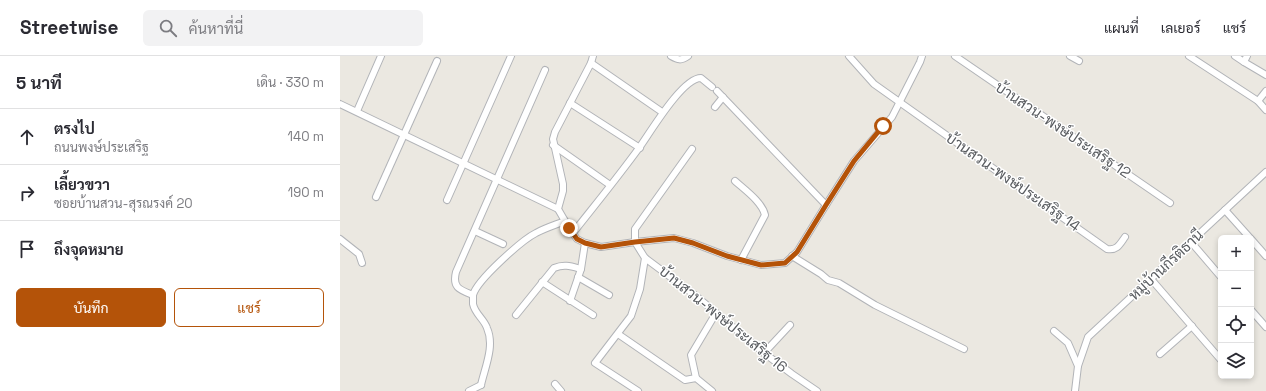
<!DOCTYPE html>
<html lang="th">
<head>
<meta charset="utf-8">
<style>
	:root { --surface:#fff; --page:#f2f2f3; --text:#2b2b33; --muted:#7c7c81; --line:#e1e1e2; --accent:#b45309 }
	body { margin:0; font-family:"Space Grotesk",Sarabun,sans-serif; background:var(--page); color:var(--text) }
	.controls { position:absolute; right:12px; bottom:12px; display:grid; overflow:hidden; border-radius:6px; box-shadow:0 2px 6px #0003 }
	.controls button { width:36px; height:36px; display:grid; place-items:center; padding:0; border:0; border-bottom:1px solid var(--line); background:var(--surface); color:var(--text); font:20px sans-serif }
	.stop { position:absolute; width:12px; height:12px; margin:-9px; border:3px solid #b45309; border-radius:50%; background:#fff }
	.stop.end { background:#b45309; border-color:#fff; box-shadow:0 1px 4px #0008 }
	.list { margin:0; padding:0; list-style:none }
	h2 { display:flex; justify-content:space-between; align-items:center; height:52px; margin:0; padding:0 16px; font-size:17px }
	h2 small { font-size:13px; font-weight:400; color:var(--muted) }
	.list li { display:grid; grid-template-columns:26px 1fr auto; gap:12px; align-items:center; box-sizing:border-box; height:56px; padding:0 16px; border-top:1px solid var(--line) }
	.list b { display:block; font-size:15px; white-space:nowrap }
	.list p { margin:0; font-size:13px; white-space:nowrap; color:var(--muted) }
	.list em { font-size:13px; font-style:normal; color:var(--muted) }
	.actions { display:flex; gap:8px; padding:12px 16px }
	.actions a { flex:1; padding:9px 0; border:1px solid var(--accent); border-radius:6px; text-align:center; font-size:14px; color:var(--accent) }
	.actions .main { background:var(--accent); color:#fff }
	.icon { flex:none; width:22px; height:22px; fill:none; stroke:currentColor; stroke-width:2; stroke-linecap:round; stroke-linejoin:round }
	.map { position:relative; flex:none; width:926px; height:335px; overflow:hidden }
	header { display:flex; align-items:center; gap:24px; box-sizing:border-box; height:56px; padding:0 20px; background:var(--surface); border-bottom:1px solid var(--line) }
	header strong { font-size:19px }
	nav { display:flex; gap:22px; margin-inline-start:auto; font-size:14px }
	.search { width:280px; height:36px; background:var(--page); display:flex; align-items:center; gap:10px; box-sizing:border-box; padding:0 14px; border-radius:6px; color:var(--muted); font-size:15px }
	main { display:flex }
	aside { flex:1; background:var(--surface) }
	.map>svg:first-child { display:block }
</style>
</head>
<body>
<header>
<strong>Streetwise</strong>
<div class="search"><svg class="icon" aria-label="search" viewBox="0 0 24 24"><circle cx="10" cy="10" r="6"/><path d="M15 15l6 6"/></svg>ค้นหาที่นี่</div>
<nav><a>แผนที่</a><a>เลเยอร์</a><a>แชร์</a></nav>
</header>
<main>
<aside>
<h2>5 นาที<small>เดิน · 330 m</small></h2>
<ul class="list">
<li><svg class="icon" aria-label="ahead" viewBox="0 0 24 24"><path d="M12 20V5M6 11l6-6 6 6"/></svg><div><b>ตรงไป</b><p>ถนนพงษ์ประเสริฐ</p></div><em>140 m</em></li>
<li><svg class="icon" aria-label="right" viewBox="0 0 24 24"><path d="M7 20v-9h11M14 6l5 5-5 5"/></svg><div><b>เลี้ยวขวา</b><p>ซอยบ้านสวน-สุรณรงค์ 20</p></div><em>190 m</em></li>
<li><svg class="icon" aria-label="arrive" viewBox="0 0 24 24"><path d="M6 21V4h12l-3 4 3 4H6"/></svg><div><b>ถึงจุดหมาย</b></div></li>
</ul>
<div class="actions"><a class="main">บันทึก</a><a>แชร์</a></div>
</aside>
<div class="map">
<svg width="926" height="335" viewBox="0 0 926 335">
	<rect width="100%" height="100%" fill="#ebe8e1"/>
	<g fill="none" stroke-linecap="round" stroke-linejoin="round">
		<defs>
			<g id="minor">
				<polyline points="253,0 251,7 215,76 213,83 223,128 223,135 218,153 229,172 237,183 245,187 261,191 295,186 334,182 353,187 387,200 421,209 445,207 457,196 486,149 514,105 552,61 580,6 582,0"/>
				<path d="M331 0C338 4 341 5 348 0"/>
				<path d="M509 0 534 28 767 193C777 195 780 188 785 181"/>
				<polyline points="615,0 830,147"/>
				<polyline points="730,0 739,5"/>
				<polyline points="849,0 918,45 926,54"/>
				<polyline points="895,0 904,6"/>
				<polyline points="907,0 904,6 926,19"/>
				<polyline points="251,7 322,56"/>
				<polyline points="377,35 486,149"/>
				<polyline points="918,45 926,35"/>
				<polyline points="230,47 300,92"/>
				<polyline points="0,48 218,153"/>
				<polyline points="375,51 383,41"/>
				<polyline points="17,55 41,0"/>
				<polyline points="213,89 270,129"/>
				<polyline points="352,93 295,173 295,186 305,202 356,240 424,297 452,318 477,335"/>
				<path d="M395 125C405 134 422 146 425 159L401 204"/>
				<polyline points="36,141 97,5"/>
				<polyline points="107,144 171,0"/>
				<polyline points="885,154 910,182"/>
				<polyline points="135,175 163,188"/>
				<path d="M233 177C255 149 278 121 299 92 310 77 342 22 361 22L372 31"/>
				<polyline points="0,183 19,198 22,207"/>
				<polyline points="911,183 926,200"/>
				<polyline points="851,186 881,221"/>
				<polyline points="452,200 481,218 488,224 499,227 535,249 624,293"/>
				<polyline points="238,221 269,239"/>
				<polyline points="811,223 881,304"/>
				<polyline points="202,226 253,259"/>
				<path d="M133 239C120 234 112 232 116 216L205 14"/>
				<polyline points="230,245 241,213 245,187"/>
				<polyline points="911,254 926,271"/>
				<path d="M176 259 214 212C224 208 230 210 241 213"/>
				<polyline points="714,275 728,287 738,310 735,335"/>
				<polyline points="278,278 345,324 356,322 372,335"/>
				<polyline points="424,297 450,269"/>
				<polyline points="820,298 852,270"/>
				<polyline points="738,310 748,281 926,116"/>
				<polyline points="356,322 351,299 376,257"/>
				<polyline points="215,328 221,335"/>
				<path d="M141 329C145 311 155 290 147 272 144 263 135 258 133 248 133 246 133 241 133 239 137 224 182 184 196 177 205 172 215 169 225 165"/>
				<polyline points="129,335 141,329"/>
				<polyline points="298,335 255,307 291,260 300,233 305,202"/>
			</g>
		</defs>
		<!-- minor casing -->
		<use href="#minor" stroke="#b2b4b8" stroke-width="8"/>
		<!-- minor -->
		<use href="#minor" stroke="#fff" stroke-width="6"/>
	</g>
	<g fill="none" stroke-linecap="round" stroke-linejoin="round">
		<!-- route -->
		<polyline stroke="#b45309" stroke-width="5" points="229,172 237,183 245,187 261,191 295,186 334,182 353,187 387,200 421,209 445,207 457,196 486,149 514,105 543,70"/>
	</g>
	<g text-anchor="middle" stroke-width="3" stroke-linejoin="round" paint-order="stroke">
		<!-- street labels -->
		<g font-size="15" fill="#5a5d61" stroke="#fff">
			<text transform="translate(723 74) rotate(34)" y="5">บ้านสวน-พงษ์ประเสริฐ 12</text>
			<text transform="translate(673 126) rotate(35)" y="5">บ้านสวน-พงษ์ประเสริฐ 14</text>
			<text transform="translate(826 209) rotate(-43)" y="5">หมู่บ้านกีรติธานี</text>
			<text transform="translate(383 263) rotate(39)" y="5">บ้านสวน-พงษ์ประเสริฐ 16</text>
		</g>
	</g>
</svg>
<div class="controls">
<button>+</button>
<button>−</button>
<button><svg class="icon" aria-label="locate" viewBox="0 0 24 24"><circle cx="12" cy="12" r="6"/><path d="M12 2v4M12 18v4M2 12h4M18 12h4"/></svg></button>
<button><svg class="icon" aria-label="layers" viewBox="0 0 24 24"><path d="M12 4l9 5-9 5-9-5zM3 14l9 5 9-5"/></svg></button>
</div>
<div class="stop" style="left:543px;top:70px"></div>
<div class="stop end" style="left:229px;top:172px"></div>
</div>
</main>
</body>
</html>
